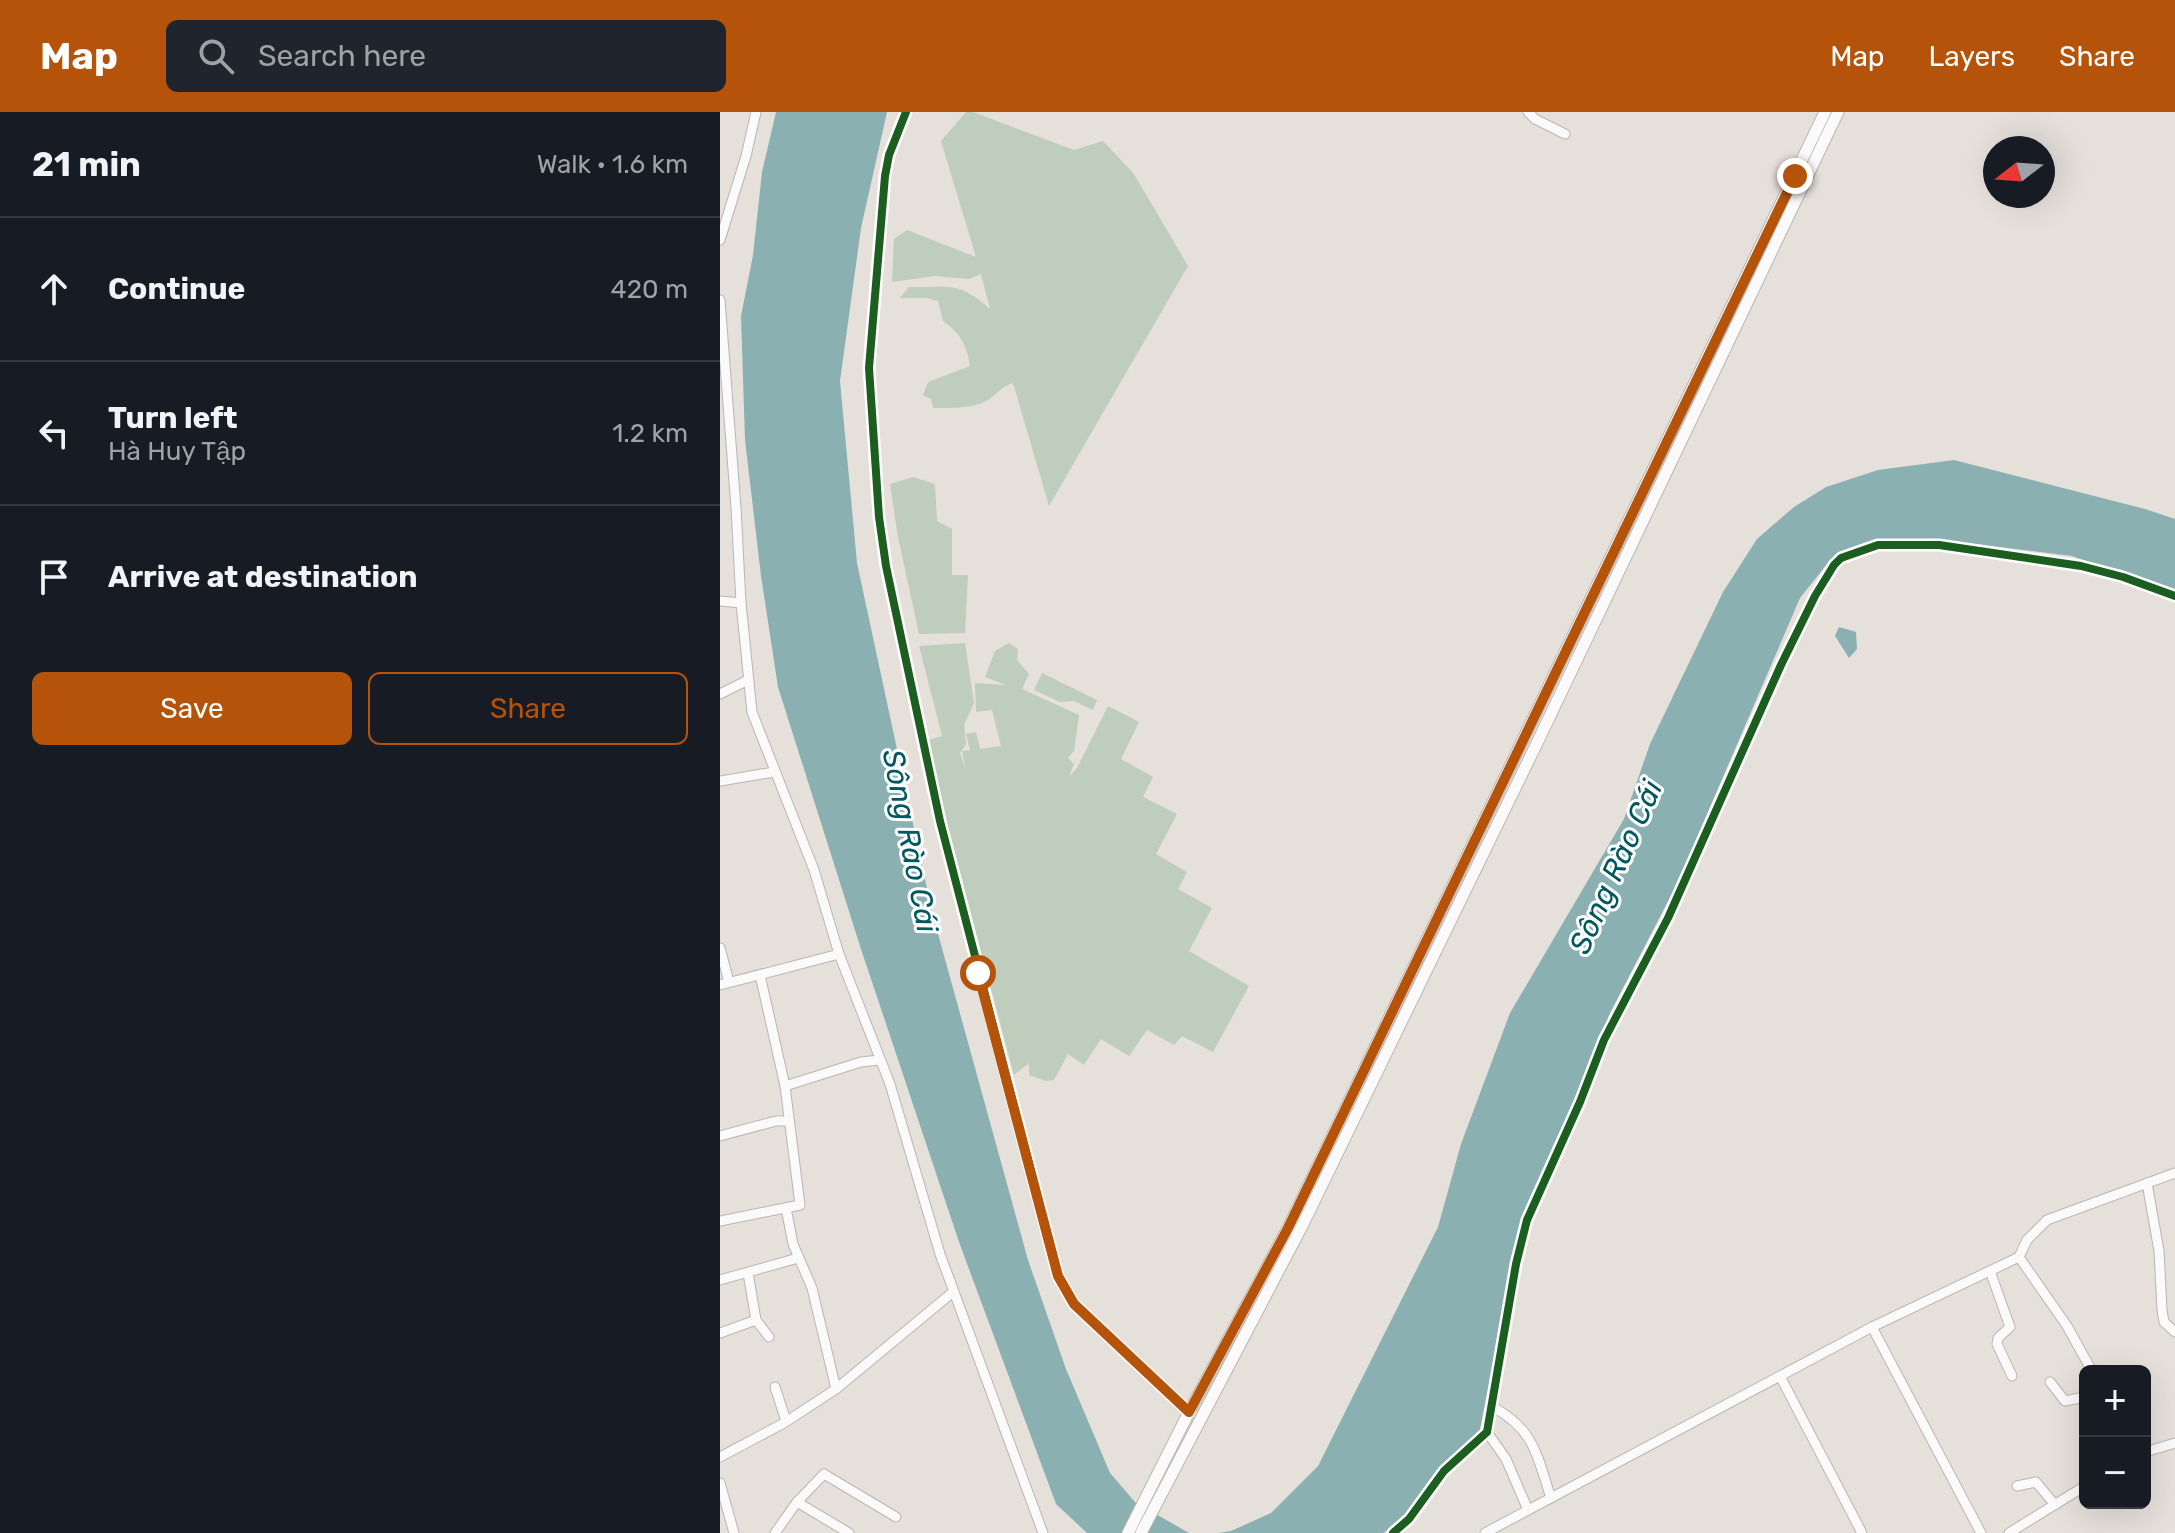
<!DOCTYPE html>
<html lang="en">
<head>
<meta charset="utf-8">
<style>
	:root { --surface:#171b24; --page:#20242c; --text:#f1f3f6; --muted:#9ea1a6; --line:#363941; --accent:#b45309 }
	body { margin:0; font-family:Rubik,sans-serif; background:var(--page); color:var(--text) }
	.controls { position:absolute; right:24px; bottom:24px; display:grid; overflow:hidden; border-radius:12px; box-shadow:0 8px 32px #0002 }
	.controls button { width:72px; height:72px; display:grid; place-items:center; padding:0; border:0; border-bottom:2px solid var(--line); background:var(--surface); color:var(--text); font:40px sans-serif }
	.compass { position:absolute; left:1263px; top:24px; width:72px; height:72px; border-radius:50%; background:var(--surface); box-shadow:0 8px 32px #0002; rotate:253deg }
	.stop { position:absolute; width:24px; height:24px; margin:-18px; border:6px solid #b45309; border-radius:50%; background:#fff }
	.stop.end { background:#b45309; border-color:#fff; box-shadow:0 2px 8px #0008 }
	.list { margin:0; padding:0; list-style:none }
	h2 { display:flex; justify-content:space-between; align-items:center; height:104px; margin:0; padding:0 32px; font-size:34px }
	h2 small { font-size:26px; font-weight:400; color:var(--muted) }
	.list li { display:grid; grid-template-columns:52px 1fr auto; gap:24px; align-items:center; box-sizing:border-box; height:144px; padding:0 32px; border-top:2px solid var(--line) }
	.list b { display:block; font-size:30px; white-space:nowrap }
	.list p { margin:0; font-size:26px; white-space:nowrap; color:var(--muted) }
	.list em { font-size:26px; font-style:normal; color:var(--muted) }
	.actions { display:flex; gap:16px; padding:24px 32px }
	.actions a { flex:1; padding:18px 0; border:2px solid var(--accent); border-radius:12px; text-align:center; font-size:28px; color:var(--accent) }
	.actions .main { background:var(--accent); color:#fff }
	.icon { flex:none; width:44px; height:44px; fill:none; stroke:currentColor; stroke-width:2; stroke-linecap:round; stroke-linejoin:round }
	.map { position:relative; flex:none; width:1455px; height:1421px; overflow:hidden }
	header { display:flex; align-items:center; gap:48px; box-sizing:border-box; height:112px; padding:0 40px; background:var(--accent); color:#fff }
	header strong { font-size:38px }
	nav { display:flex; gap:44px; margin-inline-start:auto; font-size:28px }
	.search { width:560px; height:72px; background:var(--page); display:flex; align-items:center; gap:20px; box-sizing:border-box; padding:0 28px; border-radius:12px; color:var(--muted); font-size:30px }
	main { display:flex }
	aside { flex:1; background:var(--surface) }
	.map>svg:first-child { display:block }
</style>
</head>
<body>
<header>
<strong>Map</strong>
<div class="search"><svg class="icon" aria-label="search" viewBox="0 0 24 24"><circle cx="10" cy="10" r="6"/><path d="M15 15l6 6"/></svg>Search here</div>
<nav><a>Map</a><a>Layers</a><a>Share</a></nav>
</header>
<main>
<aside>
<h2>21 min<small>Walk · 1.6 km</small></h2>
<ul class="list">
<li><svg class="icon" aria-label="ahead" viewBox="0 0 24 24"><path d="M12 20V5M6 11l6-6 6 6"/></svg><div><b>Continue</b></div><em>420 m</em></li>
<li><svg class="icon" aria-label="left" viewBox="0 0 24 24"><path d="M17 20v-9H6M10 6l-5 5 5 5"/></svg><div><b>Turn left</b><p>Hà Huy Tập</p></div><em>1.2 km</em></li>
<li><svg class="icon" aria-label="arrive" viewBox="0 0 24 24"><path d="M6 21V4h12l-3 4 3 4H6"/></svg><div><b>Arrive at destination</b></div></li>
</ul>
<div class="actions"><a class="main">Save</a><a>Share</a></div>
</aside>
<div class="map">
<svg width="1455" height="1421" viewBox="0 0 1455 1421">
	<rect width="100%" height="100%" fill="#e6e0db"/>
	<!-- green -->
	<g fill="#bfcdbc">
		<path d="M246 0H253L354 38 383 29 414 62 468 154 329 394 293 271C281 274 276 284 266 289 250 297 230 296 213 296L211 287 203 283 208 270 250 254C247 233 240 221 223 209L218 189 207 186H180L189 175C230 176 238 168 270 197L261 162 249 167 215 164 172 170 174 127 187 118 256 145 221 29Z"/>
		<polygon points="193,365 215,372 217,409 232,417 232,463 248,463 245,521 199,522 178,425 170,372"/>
		<polygon points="245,531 254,591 244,613 246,632 240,641 245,656 242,639 250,638 246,622 256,620 260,637 281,634 272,598 256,600 255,571 286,573 265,565 275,539 289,531 298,537 297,548 309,562 302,577 359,603 354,639 348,646 354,652 349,665 357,656 388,594 419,610 401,647 433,665 423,685 457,702 436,742 467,760 458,777 492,796 469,839 529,874 493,940 462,924 454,933 427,918 409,944 381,927 364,953 348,942 334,968 326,969 309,963 309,951 294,963 205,629 222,624 199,534"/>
		<polygon points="322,561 377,588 373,598 354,589 340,590 314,578"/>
	</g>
	<!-- water -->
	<g fill="#8bb0b2">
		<polygon points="56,0 167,0 141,116 120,269 137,451 212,800 308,1148 346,1257 390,1361 415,1390 469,1421 367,1421 336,1392 239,1130 140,834 58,575 41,464 25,328 21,204 33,143 42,60"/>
		<polygon points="1234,348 1425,397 1455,407 1455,482 1352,444 1221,428 1159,428 1111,447 1080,486 957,772 890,901 843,1022 803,1102 759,1322 723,1357 681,1410 663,1421 498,1421 511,1419 551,1401 598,1354 718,1115 741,1032 790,901 904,707 930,632 1003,480 1037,427 1074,395 1106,375 1158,358"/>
		<polygon points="1119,515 1136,520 1137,537 1129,546 1115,524"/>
	</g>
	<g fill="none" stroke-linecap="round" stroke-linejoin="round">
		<defs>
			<g id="minor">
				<polyline points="186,0 169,43 165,64 149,256 159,405 166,454 220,709 338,1164 354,1192 469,1300"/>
				<polyline points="808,0 815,7 845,22"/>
				<polyline points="0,128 26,44 36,0"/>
				<polyline points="0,188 16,396 21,491 32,600 94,758 119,842 0,873"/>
				<polyline points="0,489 21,491"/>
				<polyline points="0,582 28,568"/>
				<polyline points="0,669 54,660"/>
				<polyline points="0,836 9,870"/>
				<polyline points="119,842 170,972 220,1142 323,1421"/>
				<polyline points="65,974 141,950 160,948"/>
				<polyline points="0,1024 56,1009 69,1009"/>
				<polyline points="1427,1071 1439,1139 1442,1198 1444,1210 1455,1220"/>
				<polyline points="66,1096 73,1132 92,1176 116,1277"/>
				<polyline points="0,1109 80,1093 65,974 40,863"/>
				<polyline points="1299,1145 1347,1214 1372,1259"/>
				<polyline points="1270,1159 1290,1215 1278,1226 1277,1232 1292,1264"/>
				<polyline points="28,1161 36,1208 49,1225"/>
				<polyline points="0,1168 78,1146"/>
				<polyline points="1152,1215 1299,1145 1307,1128 1327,1108 1455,1061"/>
				<polyline points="0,1221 36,1208"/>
				<polyline points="1060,1264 1142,1421"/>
				<polyline points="1330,1270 1345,1289 1365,1285"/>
				<polyline points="55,1275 66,1309"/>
				<path d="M773 1295C815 1318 817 1344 831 1386"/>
				<polyline points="767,1320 786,1347 808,1398"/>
				<polyline points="1425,1340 1455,1331"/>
				<polyline points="0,1345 64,1311 116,1277 233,1180"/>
				<polyline points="0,1371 14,1421"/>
				<polyline points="1297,1374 1316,1370 1335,1393"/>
				<polyline points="77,1390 104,1362 176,1405"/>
				<polyline points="55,1421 77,1390 129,1421"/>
				<polyline points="673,1421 689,1407 724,1359 767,1320 796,1152 807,1108 860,990 884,928 948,806 1061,553 1095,484 1114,453 1121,446 1158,433 1219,433 1361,454 1403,465 1455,484"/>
				<polyline points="765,1421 1152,1215 1261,1421"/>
				<polyline points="1289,1421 1365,1374"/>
			</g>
			<g id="major">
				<polyline points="408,1421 469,1300 568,1116 1105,0"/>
				<polyline points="421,1421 582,1114 818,629 1118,0"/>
			</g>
		</defs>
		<!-- minor casing -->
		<use href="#minor" stroke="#bab5b1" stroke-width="11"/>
		<!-- major casing -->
		<use href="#major" stroke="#bab5b1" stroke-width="13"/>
		<!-- minor -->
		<use href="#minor" stroke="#fbfafa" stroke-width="9"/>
		<!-- major -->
		<use href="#major" stroke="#fbfafa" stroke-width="11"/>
		<defs>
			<g id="cycleway">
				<polyline points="186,0 169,43 165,64 149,256 159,405 166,454 220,709 338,1164 354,1192 469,1300"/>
				<polyline points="673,1421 689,1407 724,1359 767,1320 796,1152 807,1108 860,990 884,928 948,806 1061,553 1095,484 1114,453 1121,446 1158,433 1219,433 1361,454 1403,465 1455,484"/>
			</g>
		</defs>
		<!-- cycleway casing -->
		<use href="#cycleway" stroke="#fff" stroke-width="13"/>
		<!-- cycleway -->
		<use href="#cycleway" stroke="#1b5e20" stroke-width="8"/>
	</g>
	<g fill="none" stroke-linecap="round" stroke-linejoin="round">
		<!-- route -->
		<polyline stroke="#b45309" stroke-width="10" points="258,861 338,1164 354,1192 469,1300 568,1116 1075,64"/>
	</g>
	<g text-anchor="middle" stroke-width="6" stroke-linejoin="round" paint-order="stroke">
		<!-- water labels -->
		<g font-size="30" font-style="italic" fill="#01585f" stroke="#fff">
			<text transform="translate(190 729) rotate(79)" y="10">Sông Rào Cái</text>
			<text transform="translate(896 755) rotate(-66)" y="10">Sông Rào Cái</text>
		</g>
	</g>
</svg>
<div class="controls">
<button>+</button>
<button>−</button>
</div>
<svg class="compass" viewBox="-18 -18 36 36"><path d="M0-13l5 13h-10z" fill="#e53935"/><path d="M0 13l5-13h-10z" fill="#9ea1a6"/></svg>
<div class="stop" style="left:258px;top:861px"></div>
<div class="stop end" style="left:1075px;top:64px"></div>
</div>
</main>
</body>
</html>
